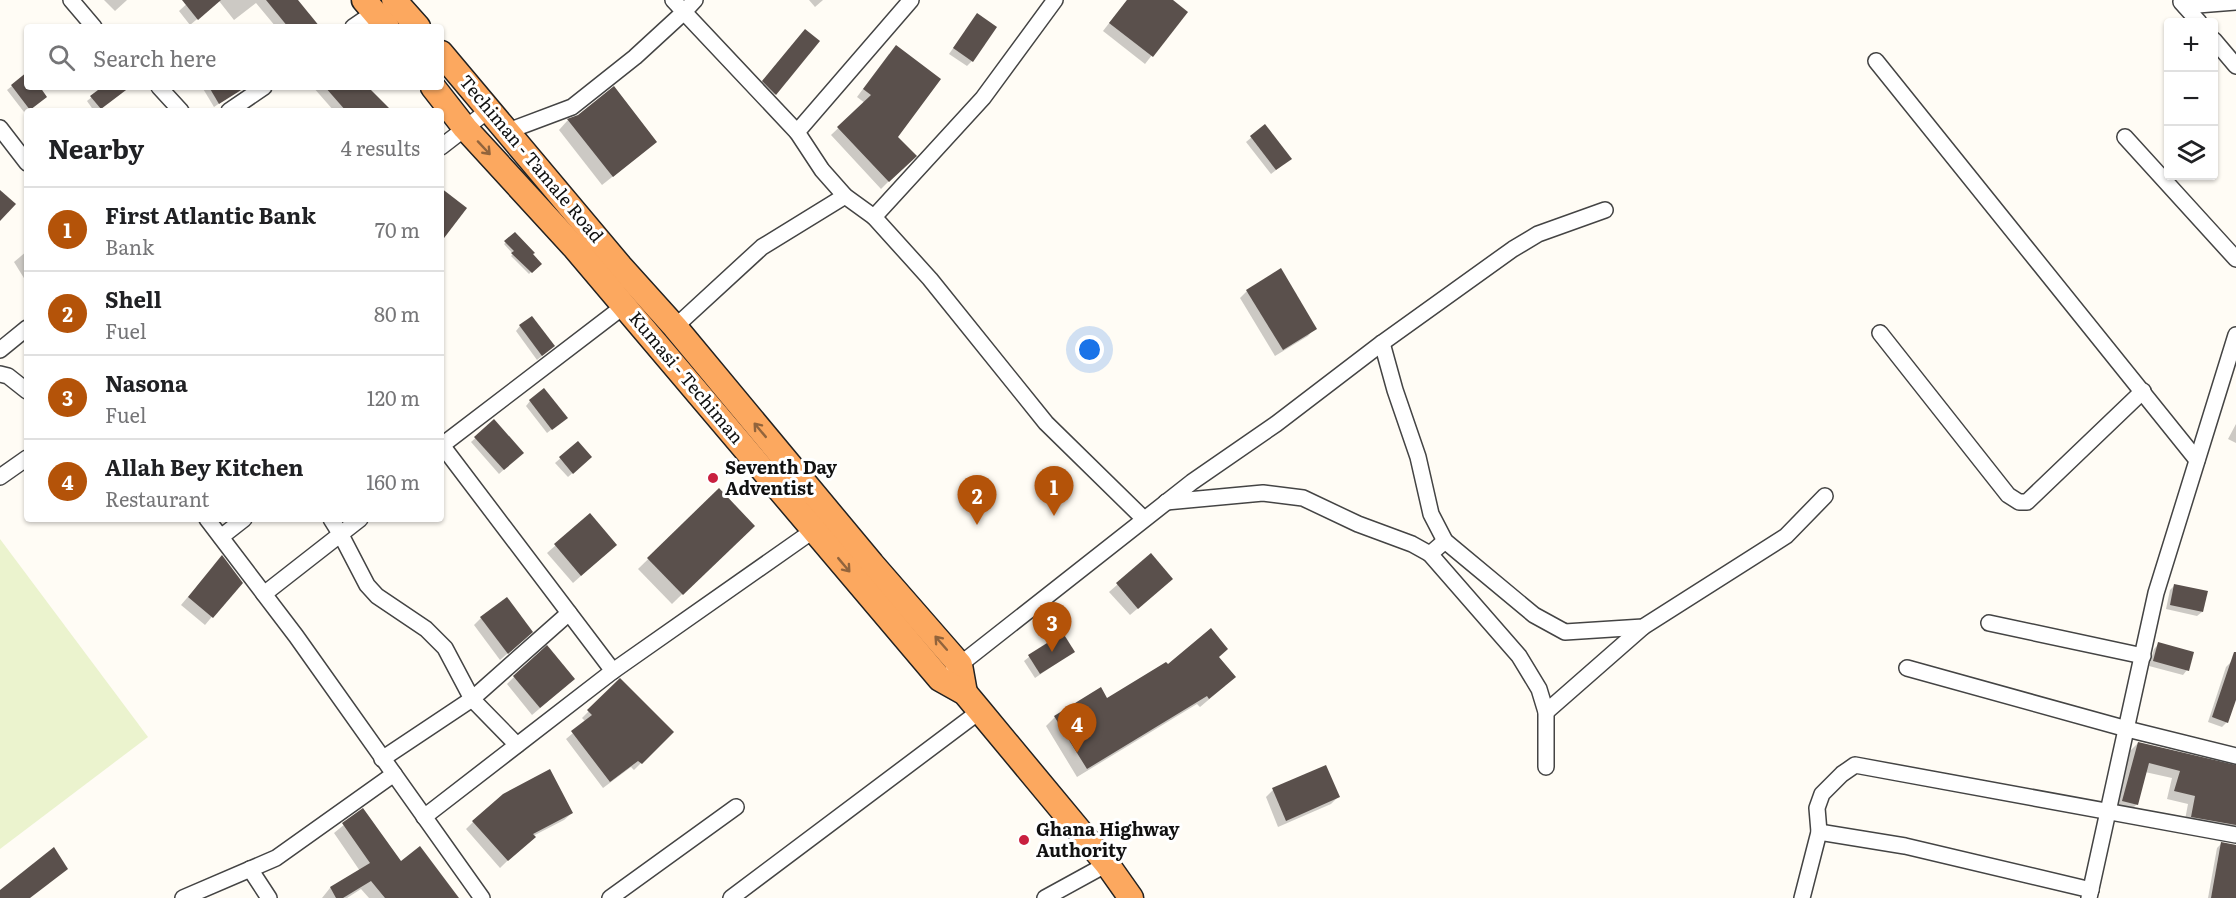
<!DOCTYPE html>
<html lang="en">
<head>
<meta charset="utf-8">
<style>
	:root { --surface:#fff; --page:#f6f6f6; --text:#202124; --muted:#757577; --line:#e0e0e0; --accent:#b45309 }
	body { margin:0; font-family:Literata,serif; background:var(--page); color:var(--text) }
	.controls { position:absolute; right:18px; top:18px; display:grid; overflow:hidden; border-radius:6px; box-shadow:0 2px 4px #0004 }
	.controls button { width:54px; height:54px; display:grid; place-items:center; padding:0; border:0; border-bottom:2px solid var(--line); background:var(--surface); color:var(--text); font:30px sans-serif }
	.you { position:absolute; left:1090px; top:350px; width:21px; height:21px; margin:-15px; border:4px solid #fff; border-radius:50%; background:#1a73e8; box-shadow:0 0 0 9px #1a73e833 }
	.badge { display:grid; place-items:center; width:39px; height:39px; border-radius:50%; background:var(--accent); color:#fff; font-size:20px; font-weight:700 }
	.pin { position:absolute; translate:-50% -50px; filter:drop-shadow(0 2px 3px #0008) }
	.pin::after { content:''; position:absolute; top:32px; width:21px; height:18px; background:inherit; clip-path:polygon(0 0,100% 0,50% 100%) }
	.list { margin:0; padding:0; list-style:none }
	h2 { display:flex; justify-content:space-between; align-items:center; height:78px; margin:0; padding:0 24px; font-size:26px }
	h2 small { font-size:20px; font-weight:400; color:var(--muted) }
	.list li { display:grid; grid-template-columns:39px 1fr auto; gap:18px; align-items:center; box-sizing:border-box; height:84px; padding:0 24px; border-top:2px solid var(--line) }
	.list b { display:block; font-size:22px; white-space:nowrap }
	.list p { margin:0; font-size:20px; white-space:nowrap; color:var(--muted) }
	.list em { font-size:20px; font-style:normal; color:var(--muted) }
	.icon { flex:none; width:33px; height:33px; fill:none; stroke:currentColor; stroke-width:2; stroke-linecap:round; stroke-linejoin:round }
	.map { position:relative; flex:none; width:2236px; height:898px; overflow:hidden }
	.search { position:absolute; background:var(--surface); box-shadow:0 2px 4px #0004; left:24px; top:24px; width:420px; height:66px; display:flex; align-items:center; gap:15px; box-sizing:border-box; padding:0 21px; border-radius:6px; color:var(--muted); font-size:22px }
	.panel { position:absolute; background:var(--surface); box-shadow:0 2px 4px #0004; left:24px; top:108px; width:420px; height:414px; border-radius:6px }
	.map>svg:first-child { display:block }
</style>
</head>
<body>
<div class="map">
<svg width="2236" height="898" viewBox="0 0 2236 898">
	<rect width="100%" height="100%" fill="#fffcf5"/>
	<!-- pitch -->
	<polygon fill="#ebf3ce" points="0,539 148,737 0,849"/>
	<!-- shadow -->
	<g fill="#0003">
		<polygon points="104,0 127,0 115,11"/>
		<polygon points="191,0 296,0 318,27 276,27 256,3 234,20 219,1 190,25 179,11"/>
		<polygon points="809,0 823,0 815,7"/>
		<polygon points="1127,0 1170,0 1186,12 1145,64 1103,31"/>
		<polygon points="977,15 972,61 967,66 949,54"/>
		<polygon points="798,38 775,94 768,101 756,89"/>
		<polygon points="889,54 896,137 914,156 881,189 831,135 865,103 857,97"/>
		<polygon points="27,74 27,87 38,87 42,98 24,112 7,90"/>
		<polygon points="104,87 125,87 122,93 97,111 94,111 87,101"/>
		<polygon points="202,87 241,87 242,88 214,107"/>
		<polygon points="313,87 362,87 389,111 334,111"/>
		<polygon points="568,120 645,151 602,185 559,130"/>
		<polygon points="1265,126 1285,163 1271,174 1246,142"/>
		<polygon points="515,234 539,264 529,274 511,256 513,254 504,244"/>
		<polygon points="27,251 27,283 14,262"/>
		<polygon points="1247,291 1315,328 1308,336 1275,356 1240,298"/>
		<polygon points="520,326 548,351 537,360 516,331"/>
		<polygon points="530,401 561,422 547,433 526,406"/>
		<polygon points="494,421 522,453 499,474 471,442"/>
		<polygon points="2236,424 2236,443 2228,439"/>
		<polygon points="578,443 585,462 568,477 555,463"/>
		<polygon points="719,490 752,526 672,604 638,569"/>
		<polygon points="590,515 608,552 573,583 547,553"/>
		<polygon points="1151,555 1164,586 1130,615 1109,592"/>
		<polygon points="215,565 241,582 205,625 181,605"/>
		<polygon points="2175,585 2202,612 2197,616 2166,609 2170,590"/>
		<polygon points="481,618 524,639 500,660 474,625"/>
		<polygon points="2159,644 2187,670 2183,675 2149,666 2154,649"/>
		<polygon points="1073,652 1035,678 1024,661 1029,657"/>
		<polygon points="1218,657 1225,686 1200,707 1197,704 1077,777 1046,726 1055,717 1107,700 1167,666"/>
		<polygon points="2231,662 2236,664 2236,696 2227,722 2222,727 2208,722 2226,667"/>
		<polygon points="514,677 566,686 532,715 507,684"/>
		<polygon points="620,680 672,732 634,770 631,767 603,788 566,739 586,722 582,718"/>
		<polygon points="2138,743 2236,767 2236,836 2184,825 2188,804 2167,799 2172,778 2145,772 2137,804 2129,812 2115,809 2130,751"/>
		<polygon points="1273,790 1338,797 1331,804 1278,827 1266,797"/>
		<polygon points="362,810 400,863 457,898 369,898 361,889 347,898 322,898 330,888 360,871 334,833"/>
		<polygon points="572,813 564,820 533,836 500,868 466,829 473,822"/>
		<polygon points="2221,844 2236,845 2236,898 2208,898 2217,848"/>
	</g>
	<!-- building -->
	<g fill="#5a504c">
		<polygon points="182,0 221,0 198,20"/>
		<polygon points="266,0 298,0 320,27 288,27"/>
		<polygon points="1127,0 1173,0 1188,12 1153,57 1109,23"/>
		<polygon points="977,13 997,27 973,62 953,48"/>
		<polygon points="805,29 820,41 776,95 762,81"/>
		<polygon points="896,45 941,79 898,137 917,156 889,182 837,127 871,95 863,89"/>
		<polygon points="27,72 27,87 40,87 47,97 30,110 11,85"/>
		<polygon points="614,86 657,142 613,177 567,119 578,115"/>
		<polygon points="102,87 130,87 101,109 90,96"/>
		<polygon points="209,87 246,87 219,104"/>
		<polygon points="325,87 368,87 392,111 346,111"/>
		<polygon points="1265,124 1292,159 1276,170 1250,136"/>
		<polygon points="441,188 467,208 441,242"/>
		<polygon points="0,190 16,204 0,221"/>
		<polygon points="515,232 535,253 533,254 542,264 532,273 511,253 514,251 504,241"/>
		<polygon points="1281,268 1317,329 1283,350 1246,290"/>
		<polygon points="532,316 555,346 542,356 519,325"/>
		<polygon points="544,388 568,418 552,430 529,400"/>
		<polygon points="494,419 524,453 504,470 474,437"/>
		<polygon points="578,441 592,457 573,474 559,457"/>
		<polygon points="719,488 755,526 683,595 647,558"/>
		<polygon points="590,513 617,545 581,576 554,544"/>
		<polygon points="1151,553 1173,579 1138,609 1116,583"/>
		<polygon points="222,555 243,583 213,618 188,597"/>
		<polygon points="2174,584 2208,591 2203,612 2170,605"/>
		<polygon points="507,597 533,632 508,654 480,617"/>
		<polygon points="1211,628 1228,649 1219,657 1236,677 1209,699 1207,696 1087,769 1054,716 1101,687 1107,698 1166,662 1168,664"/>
		<polygon points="1063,633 1075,652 1040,674 1028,655"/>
		<polygon points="2158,642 2194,652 2189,671 2153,661"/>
		<polygon points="547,645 575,679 540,708 513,676"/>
		<polygon points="2234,652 2236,652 2236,700 2228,723 2212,717"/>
		<polygon points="620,678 674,732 642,764 638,761 610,782 571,731 592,715 587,710"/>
		<polygon points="2138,742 2236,765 2236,825 2191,817 2195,796 2174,791 2180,771 2149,763 2138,805 2122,801"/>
		<polygon points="1326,765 1340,797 1286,821 1272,788"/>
		<polygon points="550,769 573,813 533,834 536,837 508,861 472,821 503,794"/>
		<polygon points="363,808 401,861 420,846 459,898 385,898 371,881 343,898 336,898 330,887 370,863 342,823"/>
		<polygon points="2221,842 2236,845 2236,898 2211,898"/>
		<polygon points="54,847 68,869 30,898 0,898 0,890"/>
	</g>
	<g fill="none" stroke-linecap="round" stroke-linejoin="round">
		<defs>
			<g id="minor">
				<polyline points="71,0 94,27"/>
				<polyline points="695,0 684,12 797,132"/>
				<polyline points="911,0 797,132 822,170 845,196 874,217 930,279 1046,423 1144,519"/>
				<polyline points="2181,2 2199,22"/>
				<polyline points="2185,6 2236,2"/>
				<polyline points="353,27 375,12"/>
				<polyline points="2214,40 2236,66"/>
				<polyline points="1876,61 2197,460"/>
				<polyline points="159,87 181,111"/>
				<polyline points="229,111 264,87"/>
				<polyline points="0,128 27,163"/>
				<polyline points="508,131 572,107 635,57 684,12 673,0"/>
				<polyline points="2125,137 2236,259"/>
				<polyline points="441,147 490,109"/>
				<polyline points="874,217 983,98 1055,0"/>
				<polyline points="675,327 762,247 845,196"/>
				<polyline points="1880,333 2008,495 2019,502 2027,502 2143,391"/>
				<polyline points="1382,343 1395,390 1418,457 1431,514 1445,541 1534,615 1565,632 1643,627 1786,536 1825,496"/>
				<polyline points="0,350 27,328"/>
				<polyline points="0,374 8,376 27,391"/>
				<polyline points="441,444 613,671"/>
				<polyline points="441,446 624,306"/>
				<polyline points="0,477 27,458"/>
				<polyline points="1166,502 1263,493 1303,498 1358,524 1412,544 1430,554 1445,541"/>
				<polyline points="207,519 296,636 482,898"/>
				<polyline points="331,519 341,535 367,585 377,596 426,629 445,648 472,699 517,745"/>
				<polyline points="221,537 244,519"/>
				<polyline points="1430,554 1519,656 1539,689 1546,712 1546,767"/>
				<polyline points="264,594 360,519"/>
				<polyline points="1989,623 2143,656"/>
				<polyline points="1907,668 2127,729 2236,756"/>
				<polyline points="953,670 1192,482 1276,424 1382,343 1513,249 1538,234 1605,210"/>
				<polyline points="1546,712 1643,627"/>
				<polyline points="382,759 472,699 569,613"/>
				<polyline points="424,817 613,671 814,530"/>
				<polyline points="1819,832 1905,846 2091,890"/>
				<polyline points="250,869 269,898"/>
				<polyline points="183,898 276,858 394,774"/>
				<polyline points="610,898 736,807"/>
				<polyline points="731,898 980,711"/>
				<polyline points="1045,898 1107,864"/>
				<polyline points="1802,898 1819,832 1817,808 1822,794 1842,774 1855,765 2236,835"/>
				<polyline points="2089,898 2156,593 2236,335"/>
			</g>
			<g id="trunk">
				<polyline points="364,0 387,27"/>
				<polyline points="394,0 418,27"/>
				<polyline points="441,53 620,266 675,327 872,564 960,665 965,693"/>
				<polyline points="433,87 465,128 575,248 940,679 965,693 980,711 1107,864 1131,898"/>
			</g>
		</defs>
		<!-- minor casing -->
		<use href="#minor" stroke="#444" stroke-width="18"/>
		<!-- trunk casing -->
		<use href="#trunk" stroke="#222" stroke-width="27"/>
		<!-- minor -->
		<use href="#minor" stroke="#fff" stroke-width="15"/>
		<!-- trunk -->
		<use href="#trunk" stroke="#fca85f" stroke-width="24"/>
	</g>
	<!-- one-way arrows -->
	<defs><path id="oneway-shaft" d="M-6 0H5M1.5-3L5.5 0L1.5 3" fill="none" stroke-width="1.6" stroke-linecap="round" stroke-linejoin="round" transform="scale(1.5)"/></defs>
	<g stroke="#92643c">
		<use href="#oneway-shaft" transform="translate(484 148) rotate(47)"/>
		<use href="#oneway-shaft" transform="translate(760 430) rotate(-130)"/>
		<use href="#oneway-shaft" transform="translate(844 565) rotate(50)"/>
		<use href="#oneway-shaft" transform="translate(941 643) rotate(-131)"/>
	</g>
	<!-- markers -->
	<g fill="#c9203f" stroke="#fff" stroke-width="2">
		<circle cx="713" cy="478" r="6"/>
		<circle cx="1024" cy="840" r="6"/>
	</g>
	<g text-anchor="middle" stroke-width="6" stroke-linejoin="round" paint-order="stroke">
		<!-- street labels -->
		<g font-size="18" fill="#111" stroke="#fff">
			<text transform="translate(531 159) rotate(50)" y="6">Techiman - Tamale Road</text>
			<text transform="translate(686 378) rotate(50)" y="6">Kumasi - Techiman</text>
		</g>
		<!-- poi labels -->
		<g font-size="18" font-weight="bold" fill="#111" stroke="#fff" text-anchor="start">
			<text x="725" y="474">Seventh Day<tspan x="725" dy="21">Adventist</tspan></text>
			<text x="1036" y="836">Ghana Highway<tspan x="1036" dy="21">Authority</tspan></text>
		</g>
	</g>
</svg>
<div class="controls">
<button>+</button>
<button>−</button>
<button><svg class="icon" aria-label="layers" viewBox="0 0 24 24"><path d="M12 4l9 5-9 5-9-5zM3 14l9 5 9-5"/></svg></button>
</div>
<div class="you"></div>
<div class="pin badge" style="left:1054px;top:516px">1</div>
<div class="pin badge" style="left:977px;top:525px">2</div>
<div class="pin badge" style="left:1052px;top:652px">3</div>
<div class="pin badge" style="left:1077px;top:753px">4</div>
<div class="search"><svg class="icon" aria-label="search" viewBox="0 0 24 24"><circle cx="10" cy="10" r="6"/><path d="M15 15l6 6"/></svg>Search here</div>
<section class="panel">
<h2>Nearby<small>4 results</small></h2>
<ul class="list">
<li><span class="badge">1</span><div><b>First Atlantic Bank</b><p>Bank</p></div><em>70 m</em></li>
<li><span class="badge">2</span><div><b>Shell</b><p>Fuel</p></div><em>80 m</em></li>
<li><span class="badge">3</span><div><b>Nasona</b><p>Fuel</p></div><em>120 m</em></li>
<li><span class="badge">4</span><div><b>Allah Bey Kitchen</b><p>Restaurant</p></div><em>160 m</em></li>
</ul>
</section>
</div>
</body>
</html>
